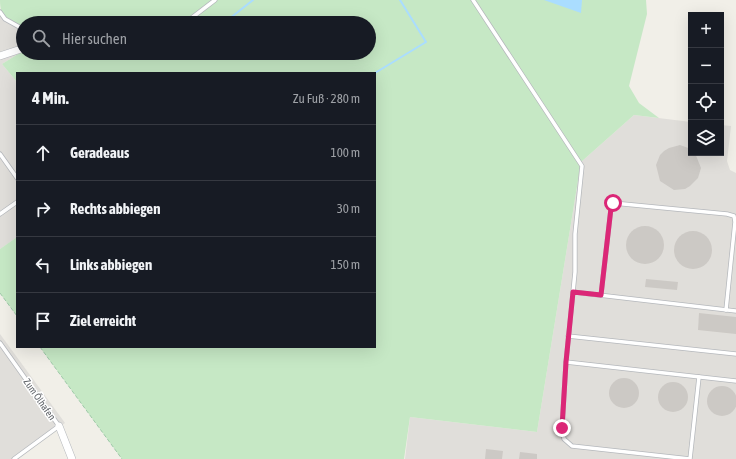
<!DOCTYPE html>
<html lang="de">
<head>
<meta charset="utf-8">
<style>
	:root { --surface:#171b24; --page:#242831; --text:#f1f3f6; --muted:#9ea1a6; --line:#363941 }
	body { margin:0; font-family:"Asap Condensed",sans-serif; background:var(--page); color:var(--text) }
	.controls { position:absolute; right:12px; top:12px; display:grid; overflow:hidden; border-radius:0px; box-shadow:0 4px 16px #0002 }
	.controls button { width:36px; height:36px; display:grid; place-items:center; padding:0; border:0; border-bottom:1px solid var(--line); background:var(--surface); color:var(--text); font:20px sans-serif }
	.stop { position:absolute; width:12px; height:12px; margin:-9px; border:3px solid #db2777; border-radius:50%; background:#fff }
	.stop.end { background:#db2777; border-color:#fff; box-shadow:0 1px 4px #0008 }
	.list { margin:0; padding:0; list-style:none }
	h2 { display:flex; justify-content:space-between; align-items:center; height:52px; margin:0; padding:0 16px; font-size:17px }
	h2 small { font-size:13px; font-weight:400; color:var(--muted) }
	.list li { display:grid; grid-template-columns:26px 1fr auto; gap:12px; align-items:center; box-sizing:border-box; height:56px; padding:0 16px; border-top:1px solid var(--line) }
	.list b { display:block; font-size:15px; white-space:nowrap }
	.list em { font-size:13px; font-style:normal; color:var(--muted) }
	.icon { flex:none; width:22px; height:22px; fill:none; stroke:currentColor; stroke-width:2; stroke-linecap:round; stroke-linejoin:round }
	.map { position:relative; flex:none; width:736px; height:459px; overflow:hidden }
	.search { position:absolute; background:var(--surface); box-shadow:0 4px 16px #0002; left:16px; top:16px; width:360px; height:44px; display:flex; align-items:center; gap:10px; box-sizing:border-box; padding:0 14px; border-radius:22px; color:var(--muted); font-size:15px }
	.panel { position:absolute; background:var(--surface); box-shadow:0 4px 16px #0002; left:16px; top:72px; width:360px; height:276px; border-radius:0px }
	.map>svg:first-child { display:block }
</style>
</head>
<body>
<div class="map">
<svg width="736" height="459" viewBox="0 0 736 459">
	<rect width="100%" height="100%" fill="#f1efe8"/>
	<!-- industrial -->
	<g fill="#e0deda">
		<polygon points="0,12 23,29 23,51 2,64 17,82 17,237 0,249"/>
		<polygon points="634,115 691,122 691,153 721,153 721,125 731,126 727,161 730,170 736,173 736,459 405,459 410,417 537,432 581,162"/>
		<polygon points="0,334 65,423 14,459 0,459"/>
	</g>
	<!-- green -->
	<g fill="#c6e8c5">
		<path d="M0 0H646L647 14 629 86 639 103 659 118 634 115 581 162 537 432 410 417 404 459H122L40 347H375V73H17V82L2 64 23 51V53H369V23H23V29C8 20 0 19 0 0Z"/>
		<polygon points="17,237 17,316 0,293 0,249"/>
	</g>
	<!-- water -->
	<polygon fill="#adf" points="544,0 582,0 581,13"/>
	<g fill="none" stroke-linecap="round" stroke-linejoin="round">
		<!-- stream -->
		<g stroke="#adf" stroke-width="2">
			<polyline points="224,23 253,0"/>
			<polyline points="375,73 426,42 400,0"/>
		</g>
	</g>
	<!-- building -->
	<g fill="#ccc9c5">
		<polygon points="680,145 691,149 691,153 695,153 701,168 698,178 690,186 685,189 674,190 660,181 656,165 660,155 664,151 669,148"/>
		<circle cx="645" cy="245" r="19"/>
		<circle cx="693" cy="250" r="19"/>
		<polygon points="646,279 678,282 677,290 645,287"/>
		<polygon points="699,313 736,317 736,334 698,330"/>
		<circle cx="624" cy="393" r="15"/>
		<circle cx="673" cy="397" r="15"/>
		<circle cx="722" cy="401" r="15"/>
		<polygon points="486,449 503,451 502,459 485,459"/>
		<polygon points="520,452 537,454 537,459 519,459"/>
	</g>
	<g fill="none" stroke-linecap="round" stroke-linejoin="round">
		<defs>
			<g id="lane">
				<polyline points="473,0 582,166 575,234 575,272 566,362 562,428 564,439 572,446 690,459 699,377"/>
				<polyline points="0,12 5,19 23,29"/>
				<polyline points="185,23 215,0"/>
				<polyline points="0,154 17,178"/>
				<polyline points="0,214 17,202"/>
				<polyline points="573,292 736,311"/>
				<polyline points="601,295 611,208 613,203 727,214 734,216 735,222 726,310"/>
				<polyline points="568,336 736,354"/>
				<polyline points="0,343 59,426 14,459"/>
				<polyline points="566,362 736,381"/>
			</g>
			<g id="street">
				<polyline points="0,56 21,49"/>
				<polyline points="59,426 72,459"/>
			</g>
		</defs>
		<!-- lane casing -->
		<use href="#lane" stroke="#b5b8bc" stroke-width="5"/>
		<!-- street casing -->
		<use href="#street" stroke="#b5b8bc" stroke-width="8"/>
		<!-- path -->
		<g stroke="#9ec9a8" stroke-width="1" stroke-dasharray="4 2" stroke-linecap="butt">
			<polyline points="0,293 17,316"/>
			<polyline points="40,347 122,459"/>
		</g>
		<!-- lane -->
		<use href="#lane" stroke="#fff" stroke-width="3.5"/>
		<!-- street -->
		<use href="#street" stroke="#fff" stroke-width="7"/>
	</g>
	<g fill="none" stroke-linecap="round" stroke-linejoin="round">
		<!-- route -->
		<polyline stroke="#db2777" stroke-width="5" points="562,428 566,362 573,292 601,295 611,208 613,203"/>
	</g>
	<g text-anchor="middle" stroke-width="3" stroke-linejoin="round" paint-order="stroke">
		<!-- street labels -->
		<g font-size="10" fill="#5f6368" stroke="#fff">
			<text transform="translate(40 399) rotate(55)" y="4">Zum Ölhafen</text>
		</g>
	</g>
</svg>
<div class="controls">
<button>+</button>
<button>−</button>
<button><svg class="icon" aria-label="locate" viewBox="0 0 24 24"><circle cx="12" cy="12" r="6"/><path d="M12 2v4M12 18v4M2 12h4M18 12h4"/></svg></button>
<button><svg class="icon" aria-label="layers" viewBox="0 0 24 24"><path d="M12 4l9 5-9 5-9-5zM3 14l9 5 9-5"/></svg></button>
</div>
<div class="stop" style="left:613px;top:203px"></div>
<div class="stop end" style="left:562px;top:428px"></div>
<div class="search"><svg class="icon" aria-label="search" viewBox="0 0 24 24"><circle cx="10" cy="10" r="6"/><path d="M15 15l6 6"/></svg>Hier suchen</div>
<section class="panel">
<h2>4 Min.<small>Zu Fuß · 280 m</small></h2>
<ul class="list">
<li><svg class="icon" aria-label="ahead" viewBox="0 0 24 24"><path d="M12 20V5M6 11l6-6 6 6"/></svg><div><b>Geradeaus</b></div><em>100 m</em></li>
<li><svg class="icon" aria-label="right" viewBox="0 0 24 24"><path d="M7 20v-9h11M14 6l5 5-5 5"/></svg><div><b>Rechts abbiegen</b></div><em>30 m</em></li>
<li><svg class="icon" aria-label="left" viewBox="0 0 24 24"><path d="M17 20v-9H6M10 6l-5 5 5 5"/></svg><div><b>Links abbiegen</b></div><em>150 m</em></li>
<li><svg class="icon" aria-label="arrive" viewBox="0 0 24 24"><path d="M6 21V4h12l-3 4 3 4H6"/></svg><div><b>Ziel erreicht</b></div></li>
</ul>
</section>
</div>
</body>
</html>
